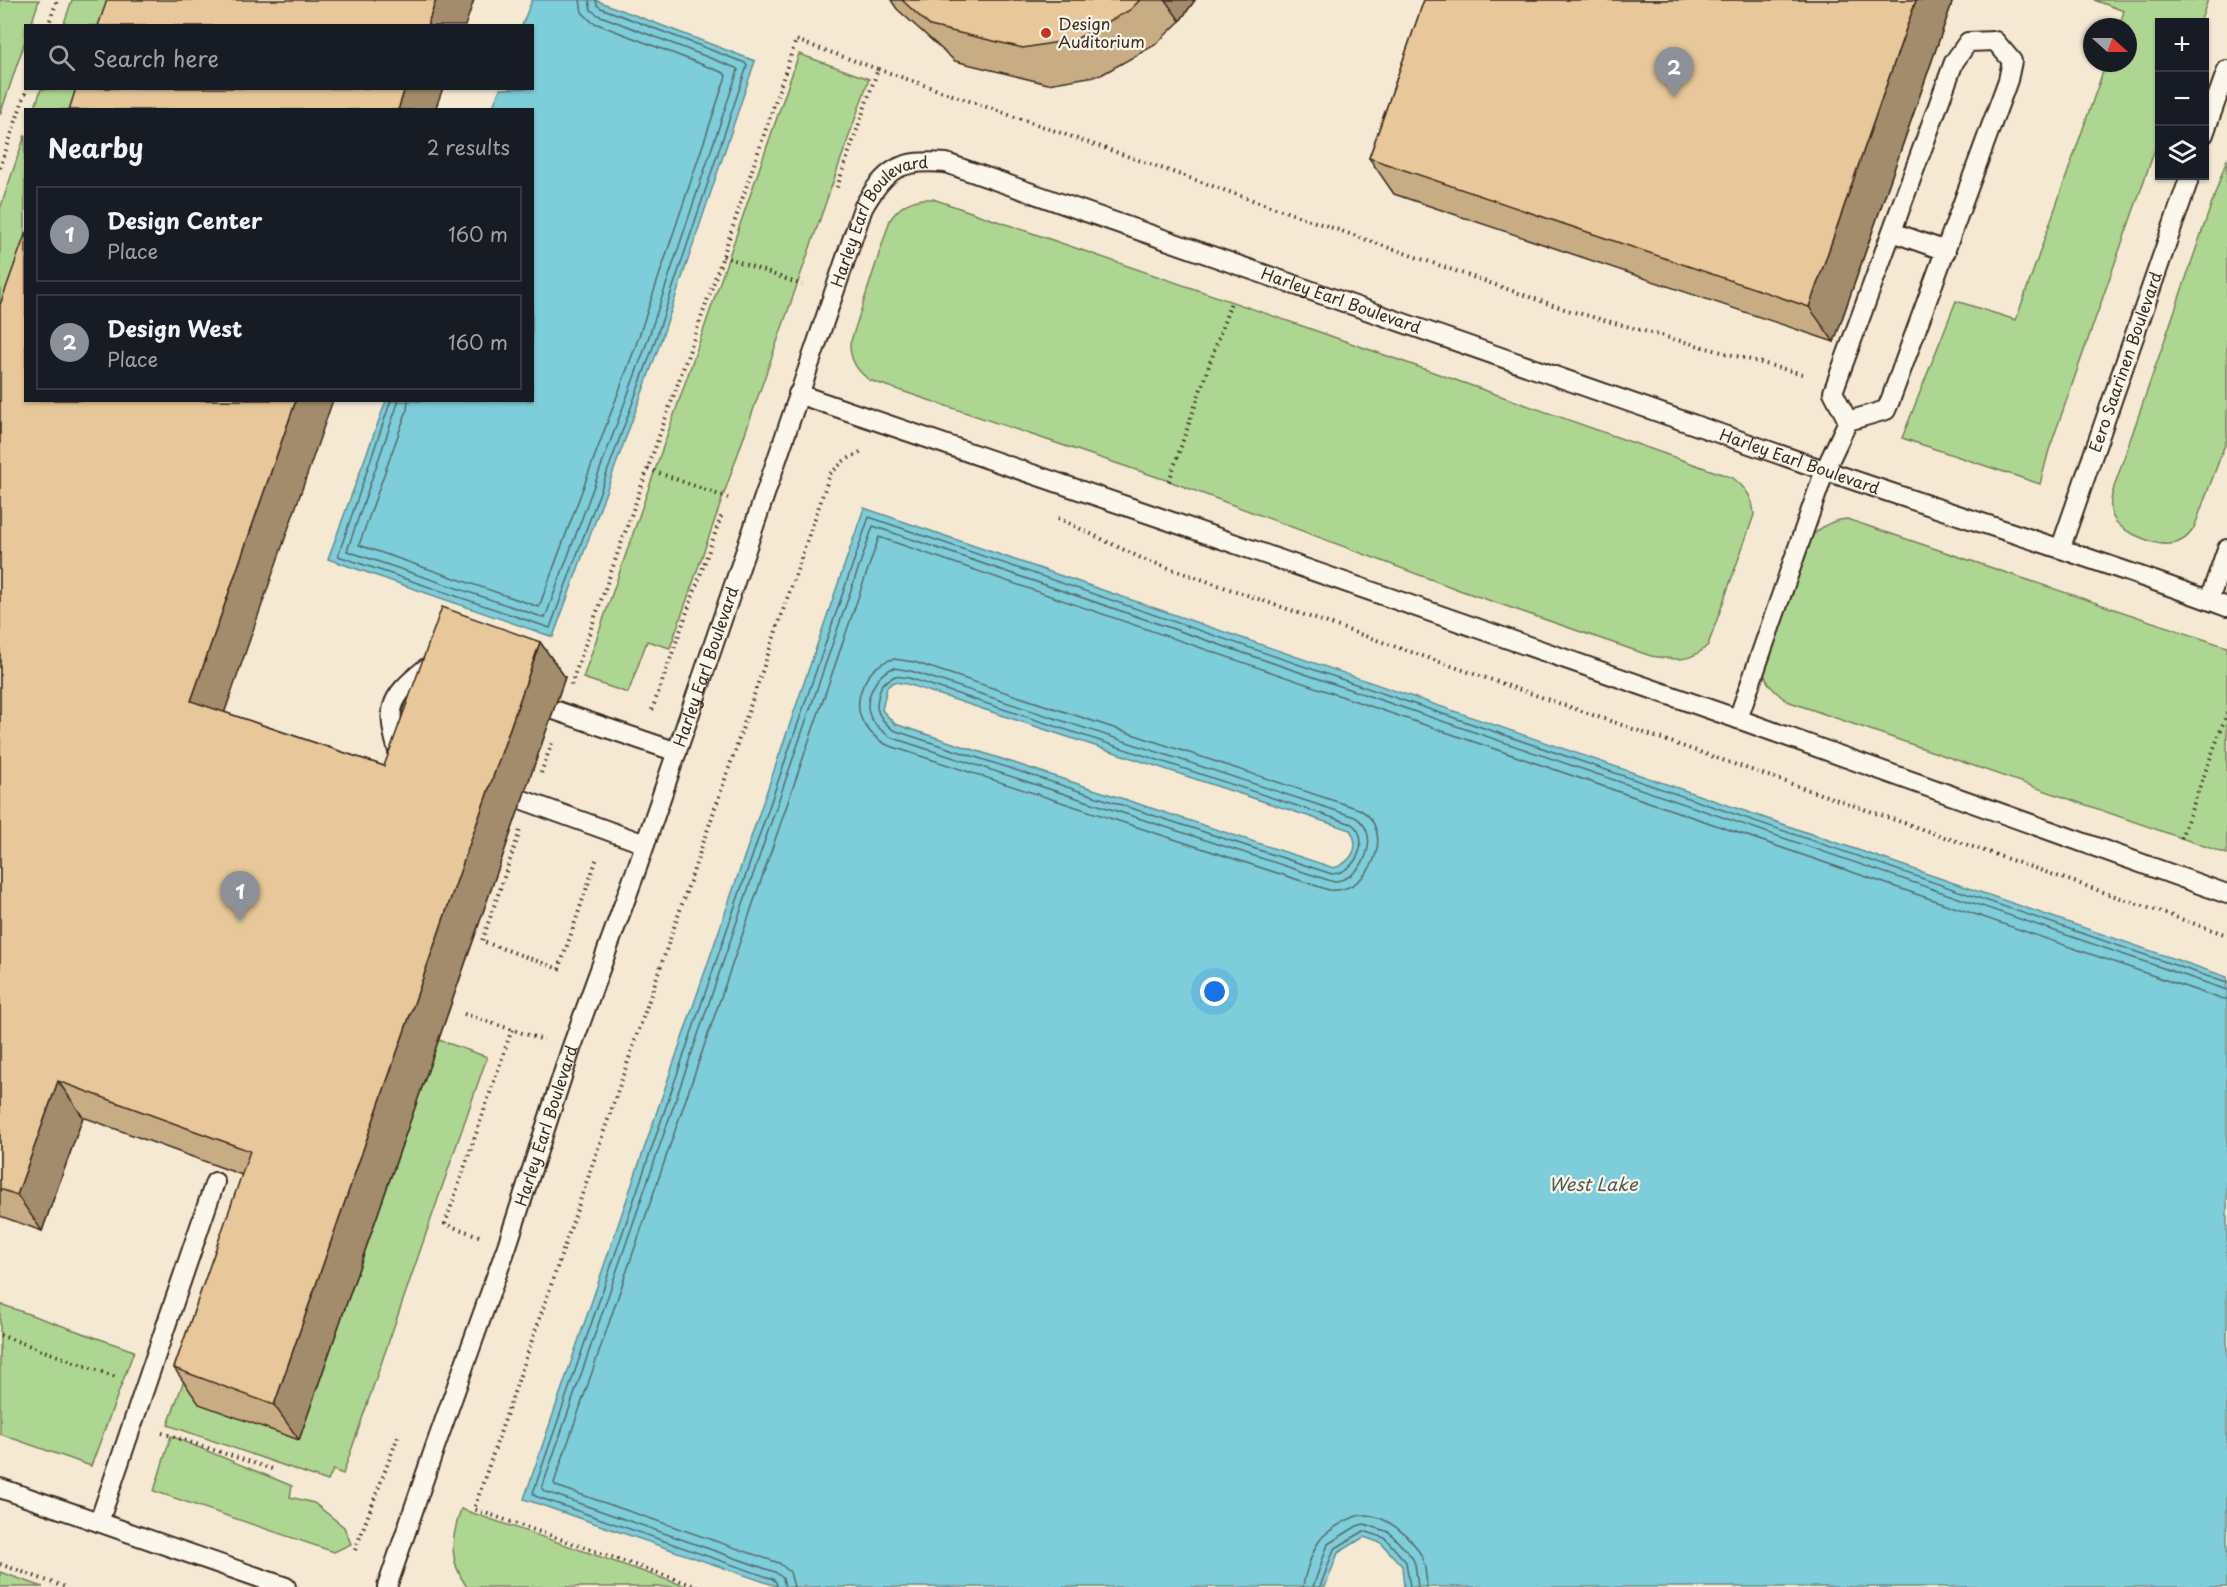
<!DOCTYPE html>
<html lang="en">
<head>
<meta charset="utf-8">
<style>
	:root { --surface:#171b24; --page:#242831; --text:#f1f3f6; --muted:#9ea1a6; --line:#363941; --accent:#8c9099 }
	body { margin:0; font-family:"Playpen Sans",sans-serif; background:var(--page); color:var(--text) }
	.controls { position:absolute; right:18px; top:18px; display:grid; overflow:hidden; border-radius:0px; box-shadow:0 2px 4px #0004 }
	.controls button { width:54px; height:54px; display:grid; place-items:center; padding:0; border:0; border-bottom:2px solid var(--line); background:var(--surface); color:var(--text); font:30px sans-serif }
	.compass { position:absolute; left:2083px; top:18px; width:54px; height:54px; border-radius:50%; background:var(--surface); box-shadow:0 2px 4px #0004; rotate:111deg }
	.you { position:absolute; left:1215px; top:992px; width:21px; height:21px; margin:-15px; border:4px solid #fff; border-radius:50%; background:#1a73e8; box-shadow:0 0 0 9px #1a73e833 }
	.badge { display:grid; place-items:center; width:39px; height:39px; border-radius:50%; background:var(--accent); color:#fff; font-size:20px; font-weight:700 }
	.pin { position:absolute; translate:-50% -50px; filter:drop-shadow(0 2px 3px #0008) }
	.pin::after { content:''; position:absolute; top:32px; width:21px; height:18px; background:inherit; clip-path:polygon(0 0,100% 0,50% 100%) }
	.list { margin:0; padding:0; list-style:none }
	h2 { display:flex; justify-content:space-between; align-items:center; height:78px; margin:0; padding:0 24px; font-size:26px }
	h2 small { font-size:20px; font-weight:400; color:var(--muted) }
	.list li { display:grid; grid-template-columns:39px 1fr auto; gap:18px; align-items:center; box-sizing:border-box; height:96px; margin:0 12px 12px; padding:0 12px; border:2px solid var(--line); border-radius:0px }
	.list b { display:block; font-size:22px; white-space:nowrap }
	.list p { margin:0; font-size:20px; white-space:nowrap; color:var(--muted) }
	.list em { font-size:20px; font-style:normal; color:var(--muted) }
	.icon { flex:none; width:33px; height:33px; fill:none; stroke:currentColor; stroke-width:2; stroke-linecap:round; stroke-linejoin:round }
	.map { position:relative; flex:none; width:2227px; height:1587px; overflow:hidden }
	.search { position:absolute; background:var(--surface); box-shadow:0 2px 4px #0004; left:24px; top:24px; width:510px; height:66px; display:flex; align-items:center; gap:15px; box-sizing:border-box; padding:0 21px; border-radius:0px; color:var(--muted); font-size:22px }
	.panel { position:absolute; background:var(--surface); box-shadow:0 2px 4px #0004; left:24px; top:108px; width:510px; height:294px; border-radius:0px }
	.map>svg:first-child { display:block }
</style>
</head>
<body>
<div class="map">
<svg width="2227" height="1587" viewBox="0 0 2227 1587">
	<rect width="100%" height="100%" fill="#f5e9d3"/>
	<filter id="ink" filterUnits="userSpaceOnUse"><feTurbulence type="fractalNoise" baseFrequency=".0167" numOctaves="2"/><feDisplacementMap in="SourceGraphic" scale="12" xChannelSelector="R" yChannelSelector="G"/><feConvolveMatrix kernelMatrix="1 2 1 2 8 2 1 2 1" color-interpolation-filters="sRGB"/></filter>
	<g filter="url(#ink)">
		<!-- green -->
		<g fill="#aed693" stroke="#748058" stroke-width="1.5">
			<polygon points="0,0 39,0 31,25 26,26 25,41 0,115"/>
			<polygon points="72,0 144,0 135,25 63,26"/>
			<polygon points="2094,0 2208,0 2200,22 2160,22 2159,138 2049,450 2040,484 1902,438 1956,301 2016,320 2106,63 2128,63 2128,27 2119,27 2124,11"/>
			<polygon points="799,54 869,79 670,648 647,641 628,693 583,678"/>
			<polygon points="41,89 113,89 106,109 34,110"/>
			<polygon points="25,135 25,339 0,336 0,209"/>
			<path d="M2227 159V439L2194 528C2179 552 2156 545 2135 535 2126 531 2117 526 2113 517 2108 506 2112 495 2115 484Z"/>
			<path d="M923 199H933L1308 328 1733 478C1747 489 1753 498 1754 515L1708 645C1691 663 1674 660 1651 656L1462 591 1169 481 869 380C857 370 850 361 850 344L890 220C899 207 908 201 923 199Z"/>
			<path d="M1847 519 2227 647V854L1787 701C1774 691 1764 683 1763 666L1806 541C1819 529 1829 520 1847 519Z"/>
			<polygon points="439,1040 487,1057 343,1474 333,1470 328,1481 168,1425 244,1210"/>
			<polygon points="0,1304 134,1351 91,1466 0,1434"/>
			<polygon points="171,1436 292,1486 290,1497 314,1503 344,1527 351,1544 334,1552 154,1491"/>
			<path d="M461 1509 688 1587H467C448 1560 451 1539 461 1509Z"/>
			<polygon points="0,1572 43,1587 0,1587"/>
		</g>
		<!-- water -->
		<g fill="#7ecdda" stroke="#638c8f" stroke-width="1.5" fill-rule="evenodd">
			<polygon points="532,0 595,0 755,61 657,352 553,637 328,559 386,401 532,400 532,110 492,109 500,89 532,88 532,26 522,25"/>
			<path d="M864 508 2227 977V1587H1404L1402 1566 1381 1543 1364 1537 1338 1553 1325 1587H779L524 1499ZM894 682 907 684 1350 830C1361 847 1352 862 1334 868L895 724 882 710 887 687Z"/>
		</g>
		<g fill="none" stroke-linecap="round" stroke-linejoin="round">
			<!-- shore -->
			<g stroke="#566b69" stroke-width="1.5">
				<polyline points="391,400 338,556 550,628 652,350 747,66 745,63 601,8 597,5 596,0"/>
				<polyline points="399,400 347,551 545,618 645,348 738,70 736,68 598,15 591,10 589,0"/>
				<polyline points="408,400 407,410 359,545 539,607 636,345 726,76 724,73 592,22 582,12 580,0"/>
				<path d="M894 659 914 662 1359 809C1398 830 1370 895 1329 890L887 745C877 740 865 728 861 718 852 695 870 663 894 659Z"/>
				<path d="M894 668 911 671 1355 817C1384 835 1362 883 1331 881L890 737C883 732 873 723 870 716 863 699 877 672 894 668Z"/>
				<path d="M895 676 909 678 1352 824C1372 840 1355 873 1332 874L893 730C874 714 874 706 882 684Z"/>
				<polyline points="777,1587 776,1582 773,1579 535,1496 533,1493 869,517 2227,983"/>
				<polyline points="785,1587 783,1578 775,1572 544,1491 542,1488 873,526 2227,990"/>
				<polyline points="794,1587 790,1572 779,1563 556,1486 554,1483 879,537 2218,998 2227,999"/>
				<path d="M1303 1587C1304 1576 1313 1549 1320 1540 1326 1531 1353 1515 1363 1515 1385 1514 1412 1537 1421 1555 1426 1564 1426 1577 1427 1587"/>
				<polyline points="1313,1587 1328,1544 1357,1526 1364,1524 1389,1532 1412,1557 1415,1564 1418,1587"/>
				<polyline points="1320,1587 1334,1549 1364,1531 1385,1538 1406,1562 1410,1587"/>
			</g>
			<defs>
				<g id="service">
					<polyline points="2204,134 2227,70"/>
					<polyline points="1892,232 1946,251"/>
					<polyline points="798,394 1158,517 1738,719 2227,894"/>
					<path id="s1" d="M2061 547 2190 176"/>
					<polyline points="2209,600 2227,549"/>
					<polyline points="554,710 677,752"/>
					<polyline points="1738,719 1825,470 1848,421 1886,410 1890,401 2008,80 2012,61 1995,41 1968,42 1954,62 1833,392 1848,421"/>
					<path d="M404 759 400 758C386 710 386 700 426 668L438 672"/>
					<polyline points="523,800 645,844"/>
					<polyline points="0,1488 286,1587"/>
					<polyline points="99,1522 215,1182"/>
					<path id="s2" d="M387 1587 435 1447 507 1246 571 1049 638 865 863 208C886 168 900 159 946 163 1238 263 1529 367 1821 469 1956 516 2093 557 2227 607"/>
				</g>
			</defs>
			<!-- service casing -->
			<use href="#service" stroke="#3b2a1e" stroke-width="22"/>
			<!-- path -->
			<g stroke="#3b2a1e" stroke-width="4" stroke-dasharray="1.5 4.5" stroke-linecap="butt">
				<polyline points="48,26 57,0"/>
				<polyline points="878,69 1567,310 1806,375"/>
				<polyline points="0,168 27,88"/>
				<polyline points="723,256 802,285"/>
				<polyline points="648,469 728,498"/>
				<polyline points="1169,481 1231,302"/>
				<polyline points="1058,518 1143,559 2227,935"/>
				<polyline points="571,685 723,256 796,40 878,69 836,190"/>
				<polyline points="652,710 722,514"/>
				<polyline points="541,773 553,740"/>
				<polyline points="520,831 482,941 559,969 597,858"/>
				<polyline points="2181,838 2227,713"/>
				<polyline points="464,1014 544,1040"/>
				<polyline points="479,1236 445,1224 512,1029"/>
				<polyline points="0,1335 116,1377"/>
				<polyline points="162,1433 275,1470"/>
				<polyline points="355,1550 399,1434"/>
				<polyline points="0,1564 65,1587"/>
				<polyline points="698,1587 474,1509 830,474 844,461 864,450"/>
			</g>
			<!-- service -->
			<use href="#service" stroke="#fbf7ec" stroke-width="18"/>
		</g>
		<!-- wall -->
		<g fill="#c8ac84" stroke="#3b2a1e" stroke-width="1.5">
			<polygon points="891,0 1195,0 1180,21 1155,45 1101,75 1048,84 955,61 897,9"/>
			<polygon points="1424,0 1953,0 1834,342 1394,194 1369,158"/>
			<polygon points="0,305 224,712 384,766 540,642 565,677 299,1440 199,1404 174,1368 242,1175 83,1117 42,1231 0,1216"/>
		</g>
		<!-- shaded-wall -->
		<g fill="#a28c6c" stroke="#3b2a1e" stroke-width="1.5">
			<polygon points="436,0 474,0 465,26 427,26"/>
			<polygon points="1165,0 1195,0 1180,21"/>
			<polygon points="1916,0 1953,0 1834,342 1809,307"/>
			<polygon points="405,88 443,88 435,110 398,110"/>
			<polygon points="296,400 333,400 216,737 191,701"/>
			<polygon points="540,642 565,677 299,1440 274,1405"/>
			<polygon points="58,1081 83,1117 42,1231 17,1195"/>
		</g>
		<!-- building -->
		<g fill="#e8c89a" stroke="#3b2a1e" stroke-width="1.5">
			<polygon points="107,0 436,0 427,26 98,26"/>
			<polygon points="902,0 1140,0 1130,10 1076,39 1023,48 930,26"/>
			<polygon points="1424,0 1916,0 1809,307 1369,158"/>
			<polygon points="76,88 405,88 398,110 69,110"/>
			<polygon points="26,232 26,400 296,400 191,701 384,766 442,607 540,642 274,1405 174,1368 250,1151 58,1081 17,1195 0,1189 0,305"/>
		</g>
	</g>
	<!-- markers -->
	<circle fill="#c8321e" stroke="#fbf7ec" stroke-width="2" cx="1046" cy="33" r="6"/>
	<g text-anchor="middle" stroke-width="4.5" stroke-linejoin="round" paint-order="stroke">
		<!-- poi labels -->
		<g font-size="16" fill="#3b2a1e" stroke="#fbf7ec" text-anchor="start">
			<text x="1058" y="30">Design<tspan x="1058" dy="18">Auditorium</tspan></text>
		</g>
		<!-- street labels -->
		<g font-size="16" fill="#3b2a1e" stroke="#fbf7ec">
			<text dy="6" stroke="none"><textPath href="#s2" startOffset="1460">Harley Earl Boulevard</textPath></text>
			<text dy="6" stroke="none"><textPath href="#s2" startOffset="1980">Harley Earl Boulevard</textPath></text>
			<text dy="6" stroke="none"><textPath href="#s1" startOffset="196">Eero Saarinen Boulevard</textPath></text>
			<text dy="6" stroke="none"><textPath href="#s2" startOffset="2466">Harley Earl Boulevard</textPath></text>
			<text dy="6" stroke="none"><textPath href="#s2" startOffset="974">Harley Earl Boulevard</textPath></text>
			<text dy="6" stroke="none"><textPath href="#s2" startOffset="488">Harley Earl Boulevard</textPath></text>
		</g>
		<!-- water labels -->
		<g font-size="18" font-style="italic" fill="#4f5b56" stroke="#fbf7ec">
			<text x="1593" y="1191">West Lake</text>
		</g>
	</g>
</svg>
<div class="controls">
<button>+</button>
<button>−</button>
<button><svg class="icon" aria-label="layers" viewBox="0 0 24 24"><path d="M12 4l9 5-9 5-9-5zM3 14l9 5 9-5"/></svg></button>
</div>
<svg class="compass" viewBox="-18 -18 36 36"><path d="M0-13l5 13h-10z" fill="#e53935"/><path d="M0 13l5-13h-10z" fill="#9ea1a6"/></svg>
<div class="you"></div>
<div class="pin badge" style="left:240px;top:921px">1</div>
<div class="pin badge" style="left:1674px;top:97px">2</div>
<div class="search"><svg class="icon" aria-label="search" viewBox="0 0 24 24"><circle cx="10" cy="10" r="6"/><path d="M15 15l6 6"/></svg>Search here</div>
<section class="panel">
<h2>Nearby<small>2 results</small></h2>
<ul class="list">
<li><span class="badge">1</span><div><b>Design Center</b><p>Place</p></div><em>160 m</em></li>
<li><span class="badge">2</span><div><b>Design West</b><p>Place</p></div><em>160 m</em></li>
</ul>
</section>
</div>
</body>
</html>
